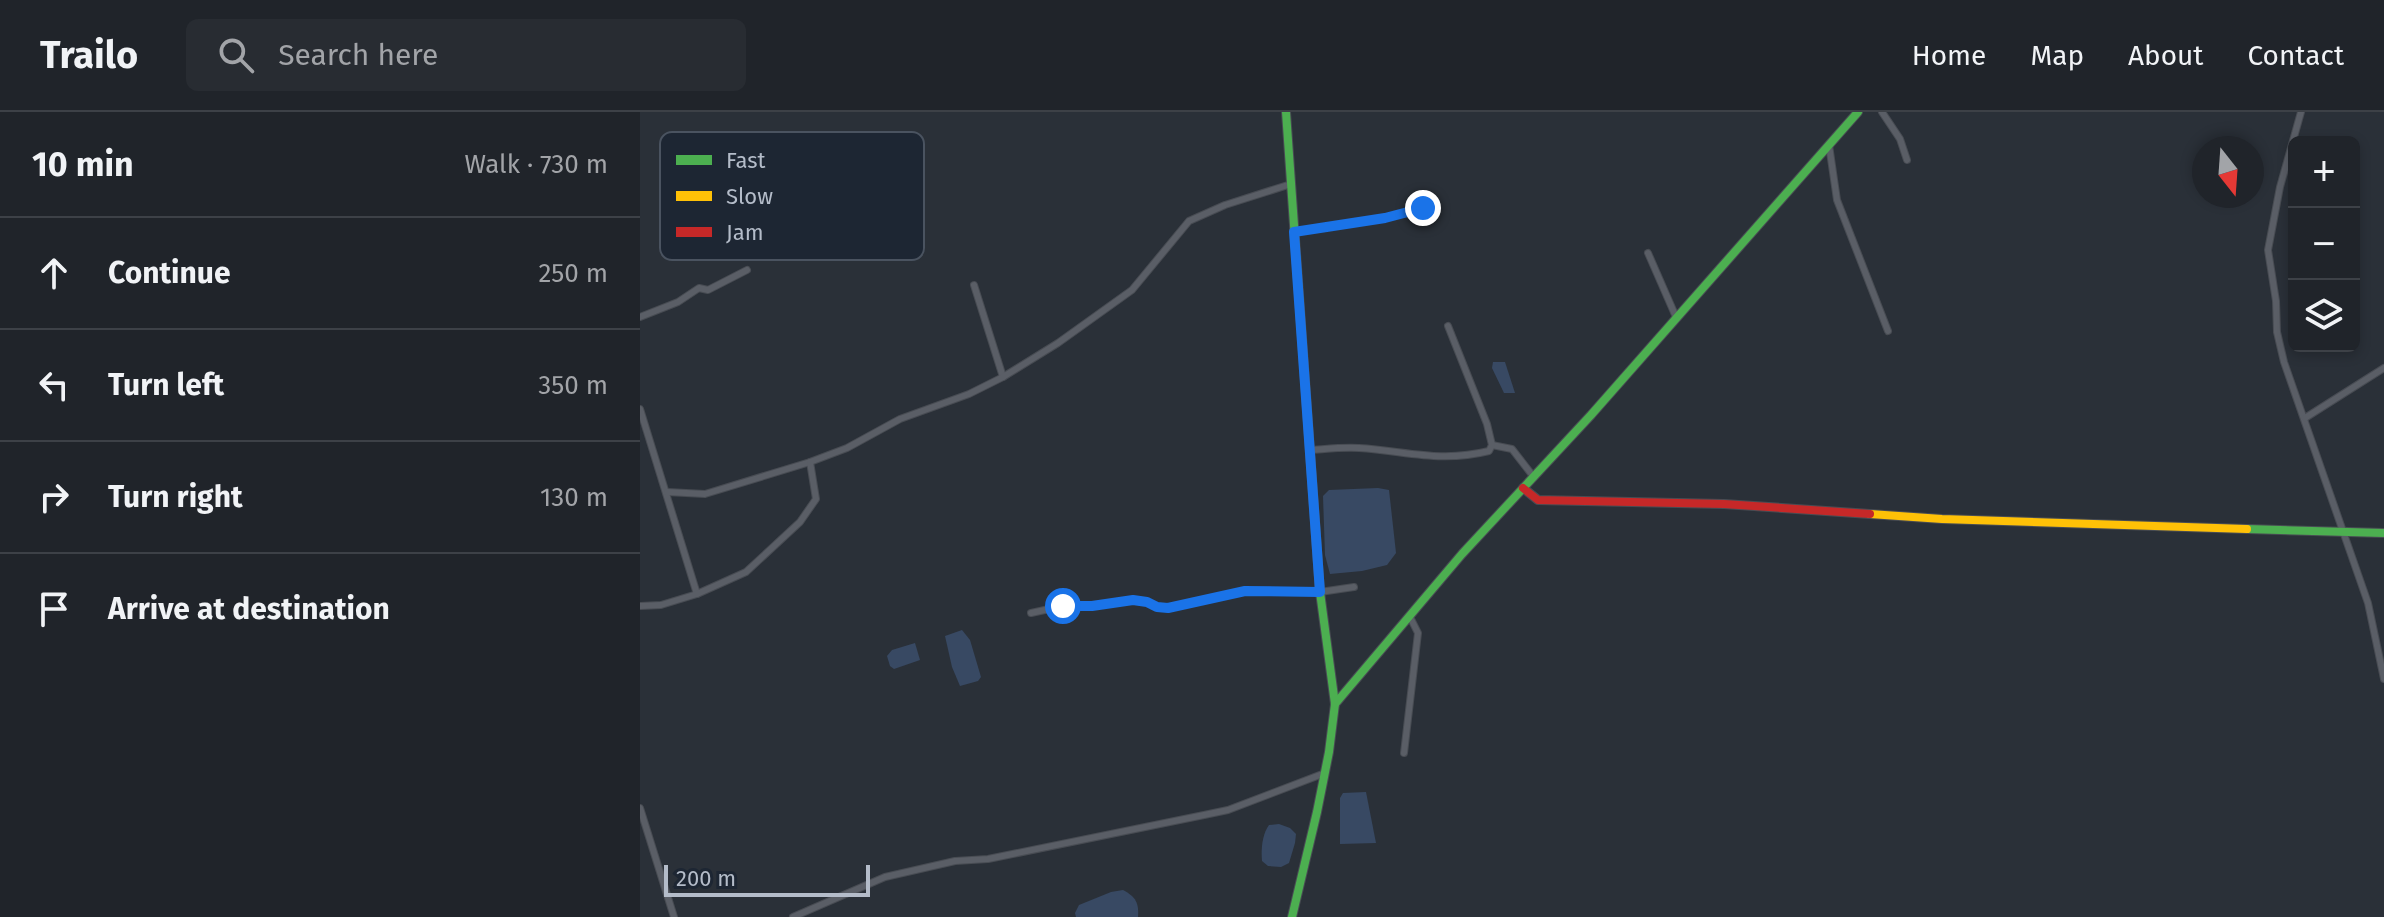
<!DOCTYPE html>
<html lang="en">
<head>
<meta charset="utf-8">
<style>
	:root { --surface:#20242a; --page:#282c32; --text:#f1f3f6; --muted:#a2a4a8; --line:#3d4147 }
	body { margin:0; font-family:"Fira Sans",sans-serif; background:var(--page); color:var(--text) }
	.controls { position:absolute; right:24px; top:24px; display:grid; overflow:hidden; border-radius:12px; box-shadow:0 4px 12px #0003 }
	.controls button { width:72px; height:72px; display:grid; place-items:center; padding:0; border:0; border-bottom:2px solid var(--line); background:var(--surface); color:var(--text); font:40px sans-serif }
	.compass { position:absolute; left:1552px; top:24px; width:72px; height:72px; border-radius:50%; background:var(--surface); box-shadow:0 4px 12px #0003; rotate:163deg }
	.scale { position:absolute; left:24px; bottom:20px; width:206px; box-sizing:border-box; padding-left:8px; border:4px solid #b4bcc9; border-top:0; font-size:22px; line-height:28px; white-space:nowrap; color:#b4bcc9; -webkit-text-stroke:6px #1d2633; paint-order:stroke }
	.stop { position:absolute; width:24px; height:24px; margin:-18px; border:6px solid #1a73e8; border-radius:50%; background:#fff }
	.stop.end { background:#1a73e8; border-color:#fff; box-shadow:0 2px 8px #0008 }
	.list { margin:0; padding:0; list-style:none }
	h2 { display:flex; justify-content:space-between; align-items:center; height:104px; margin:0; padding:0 32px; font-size:34px }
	h2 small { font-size:26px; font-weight:400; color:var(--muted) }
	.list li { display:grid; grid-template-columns:52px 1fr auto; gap:24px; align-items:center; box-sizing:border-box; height:112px; padding:0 32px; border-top:2px solid var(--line) }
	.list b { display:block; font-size:30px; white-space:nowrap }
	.list em { font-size:26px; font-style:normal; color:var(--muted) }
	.icon { flex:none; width:44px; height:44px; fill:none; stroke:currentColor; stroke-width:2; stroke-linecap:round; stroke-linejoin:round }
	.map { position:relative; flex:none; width:1744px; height:805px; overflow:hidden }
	header { display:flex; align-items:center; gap:48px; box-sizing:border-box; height:112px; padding:0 40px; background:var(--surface); border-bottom:2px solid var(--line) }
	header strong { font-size:38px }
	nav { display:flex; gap:44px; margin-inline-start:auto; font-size:28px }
	.search { width:560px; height:72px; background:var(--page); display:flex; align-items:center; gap:20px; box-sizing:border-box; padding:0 28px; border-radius:12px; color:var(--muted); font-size:30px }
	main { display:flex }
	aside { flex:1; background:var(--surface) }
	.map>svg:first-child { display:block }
</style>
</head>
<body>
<header>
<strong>Trailo</strong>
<div class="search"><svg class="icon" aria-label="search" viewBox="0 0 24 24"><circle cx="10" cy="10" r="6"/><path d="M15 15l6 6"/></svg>Search here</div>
<nav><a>Home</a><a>Map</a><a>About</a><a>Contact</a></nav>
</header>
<main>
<aside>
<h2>10 min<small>Walk · 730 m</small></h2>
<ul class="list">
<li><svg class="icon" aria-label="ahead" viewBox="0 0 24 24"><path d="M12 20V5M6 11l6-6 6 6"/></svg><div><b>Continue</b></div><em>250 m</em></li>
<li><svg class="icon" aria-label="left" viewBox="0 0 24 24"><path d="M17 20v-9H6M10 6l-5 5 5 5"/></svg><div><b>Turn left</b></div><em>350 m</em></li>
<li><svg class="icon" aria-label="right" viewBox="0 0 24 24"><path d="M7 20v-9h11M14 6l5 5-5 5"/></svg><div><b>Turn right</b></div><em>130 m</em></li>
<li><svg class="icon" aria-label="arrive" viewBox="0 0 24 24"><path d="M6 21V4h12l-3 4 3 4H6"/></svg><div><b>Arrive at destination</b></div></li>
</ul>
</aside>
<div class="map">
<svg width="1744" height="805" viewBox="0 0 1744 805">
	<rect width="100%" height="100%" fill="#2a3038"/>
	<!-- water -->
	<g fill="#384963">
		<polygon points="853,250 865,250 875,281 864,281 852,256"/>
		<polygon points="738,376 749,378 756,441 747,453 722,459 690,462 685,443 683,384 689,378"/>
		<polygon points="322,518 330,528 341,565 338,569 320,574 312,555 305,524"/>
		<polygon points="275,531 280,548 254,557 250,554 247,544 252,538"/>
		<polygon points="726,680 736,731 700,732 700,686 703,681"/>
		<path d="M639 712 650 716 656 722 655 731 649 751 641 755 628 754 622 749C621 737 622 723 629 713Z"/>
		<path d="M483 778C496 785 499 791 498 805H436L435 801 439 793 471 780Z"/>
	</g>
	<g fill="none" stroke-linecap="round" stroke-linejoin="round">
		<defs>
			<g id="street">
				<polyline points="1242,0 1260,27 1267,48"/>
				<polyline points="1661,0 1640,75 1628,138 1636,189 1637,220 1644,250 1728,491 1744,567"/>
				<polyline points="1189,33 1197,88 1248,219"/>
				<polyline points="654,120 745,106 783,96"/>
				<polyline points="1008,141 1036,205"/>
				<polyline points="334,173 363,265"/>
				<polyline points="0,205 38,190 59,176 68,178 107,158"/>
				<polyline points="0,297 57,482"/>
				<polyline points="1665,306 1744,256"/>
				<polyline points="852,333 872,337 893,364"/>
				<path d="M670 338C686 337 703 335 719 336 767 339 800 351 849 339L852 333 847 312 808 214"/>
				<polyline points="27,380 65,382 170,350"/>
				<polyline points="0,494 21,493 57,482 106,460 160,410 176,387 170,350 207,336 260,307 329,282 363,265 418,231 492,178 549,109 585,93 651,72"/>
				<polyline points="391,501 423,494 452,494 493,488 507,490 517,495 528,496 605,479 680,480 714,475"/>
				<polyline points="764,641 778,521 770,505"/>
				<polyline points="0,696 34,805"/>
				<polyline points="153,805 245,765 315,749 348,747 564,703 588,698 685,661"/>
			</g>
			<g id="fast">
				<polyline points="646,0 680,480 695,592 689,640 677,700 652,805"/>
				<polyline points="1607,417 1744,421"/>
				<polyline points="695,592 822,442 951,303 1218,0"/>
			</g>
			<polyline id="slow" points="1230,402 1302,407 1607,417"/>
			<polyline id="jam" points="883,376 898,388 1084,392 1230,402"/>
		</defs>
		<!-- street casing -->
		<use href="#street" stroke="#484c53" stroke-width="8"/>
		<!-- fast casing -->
		<use href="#fast" stroke="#484c53" stroke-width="10"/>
		<!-- slow casing -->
		<use href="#slow" stroke="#484c53" stroke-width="10"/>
		<!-- jam casing -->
		<use href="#jam" stroke="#484c53" stroke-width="10"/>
		<!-- street -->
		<use href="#street" stroke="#5a5e66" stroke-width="6"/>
		<!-- fast -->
		<use href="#fast" stroke="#4caf50" stroke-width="8"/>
		<!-- slow -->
		<use href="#slow" stroke="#ffc107" stroke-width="8"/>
		<!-- jam -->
		<use href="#jam" stroke="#c62828" stroke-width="8"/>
	</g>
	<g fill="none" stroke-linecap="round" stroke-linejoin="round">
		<!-- route -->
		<polyline stroke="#1a73e8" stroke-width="10" points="423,494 452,494 493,488 507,490 517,495 528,496 605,479 680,480 654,120 745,106 783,96"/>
	</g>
	<!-- legend -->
	<rect x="20" y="20" width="264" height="128" rx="12" fill="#1d2633" stroke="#4a5360" stroke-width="2"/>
	<rect x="36" y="43" width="36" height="10" fill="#4caf50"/>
	<rect x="36" y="79" width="36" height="10" fill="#ffc107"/>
	<rect x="36" y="115" width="36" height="10" fill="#c62828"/>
	<g font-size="22" fill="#b4bcc9">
		<text x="86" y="56">Fast</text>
		<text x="86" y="92">Slow</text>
		<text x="86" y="128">Jam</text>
	</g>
</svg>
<div class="controls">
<button>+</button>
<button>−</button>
<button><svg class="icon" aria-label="layers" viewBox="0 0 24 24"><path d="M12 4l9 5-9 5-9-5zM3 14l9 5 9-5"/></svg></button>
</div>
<svg class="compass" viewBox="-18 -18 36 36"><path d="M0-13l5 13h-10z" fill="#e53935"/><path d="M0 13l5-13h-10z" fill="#a2a4a8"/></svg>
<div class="scale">200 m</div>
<div class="stop" style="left:423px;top:494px"></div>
<div class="stop end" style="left:783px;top:96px"></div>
</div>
</main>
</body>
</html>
